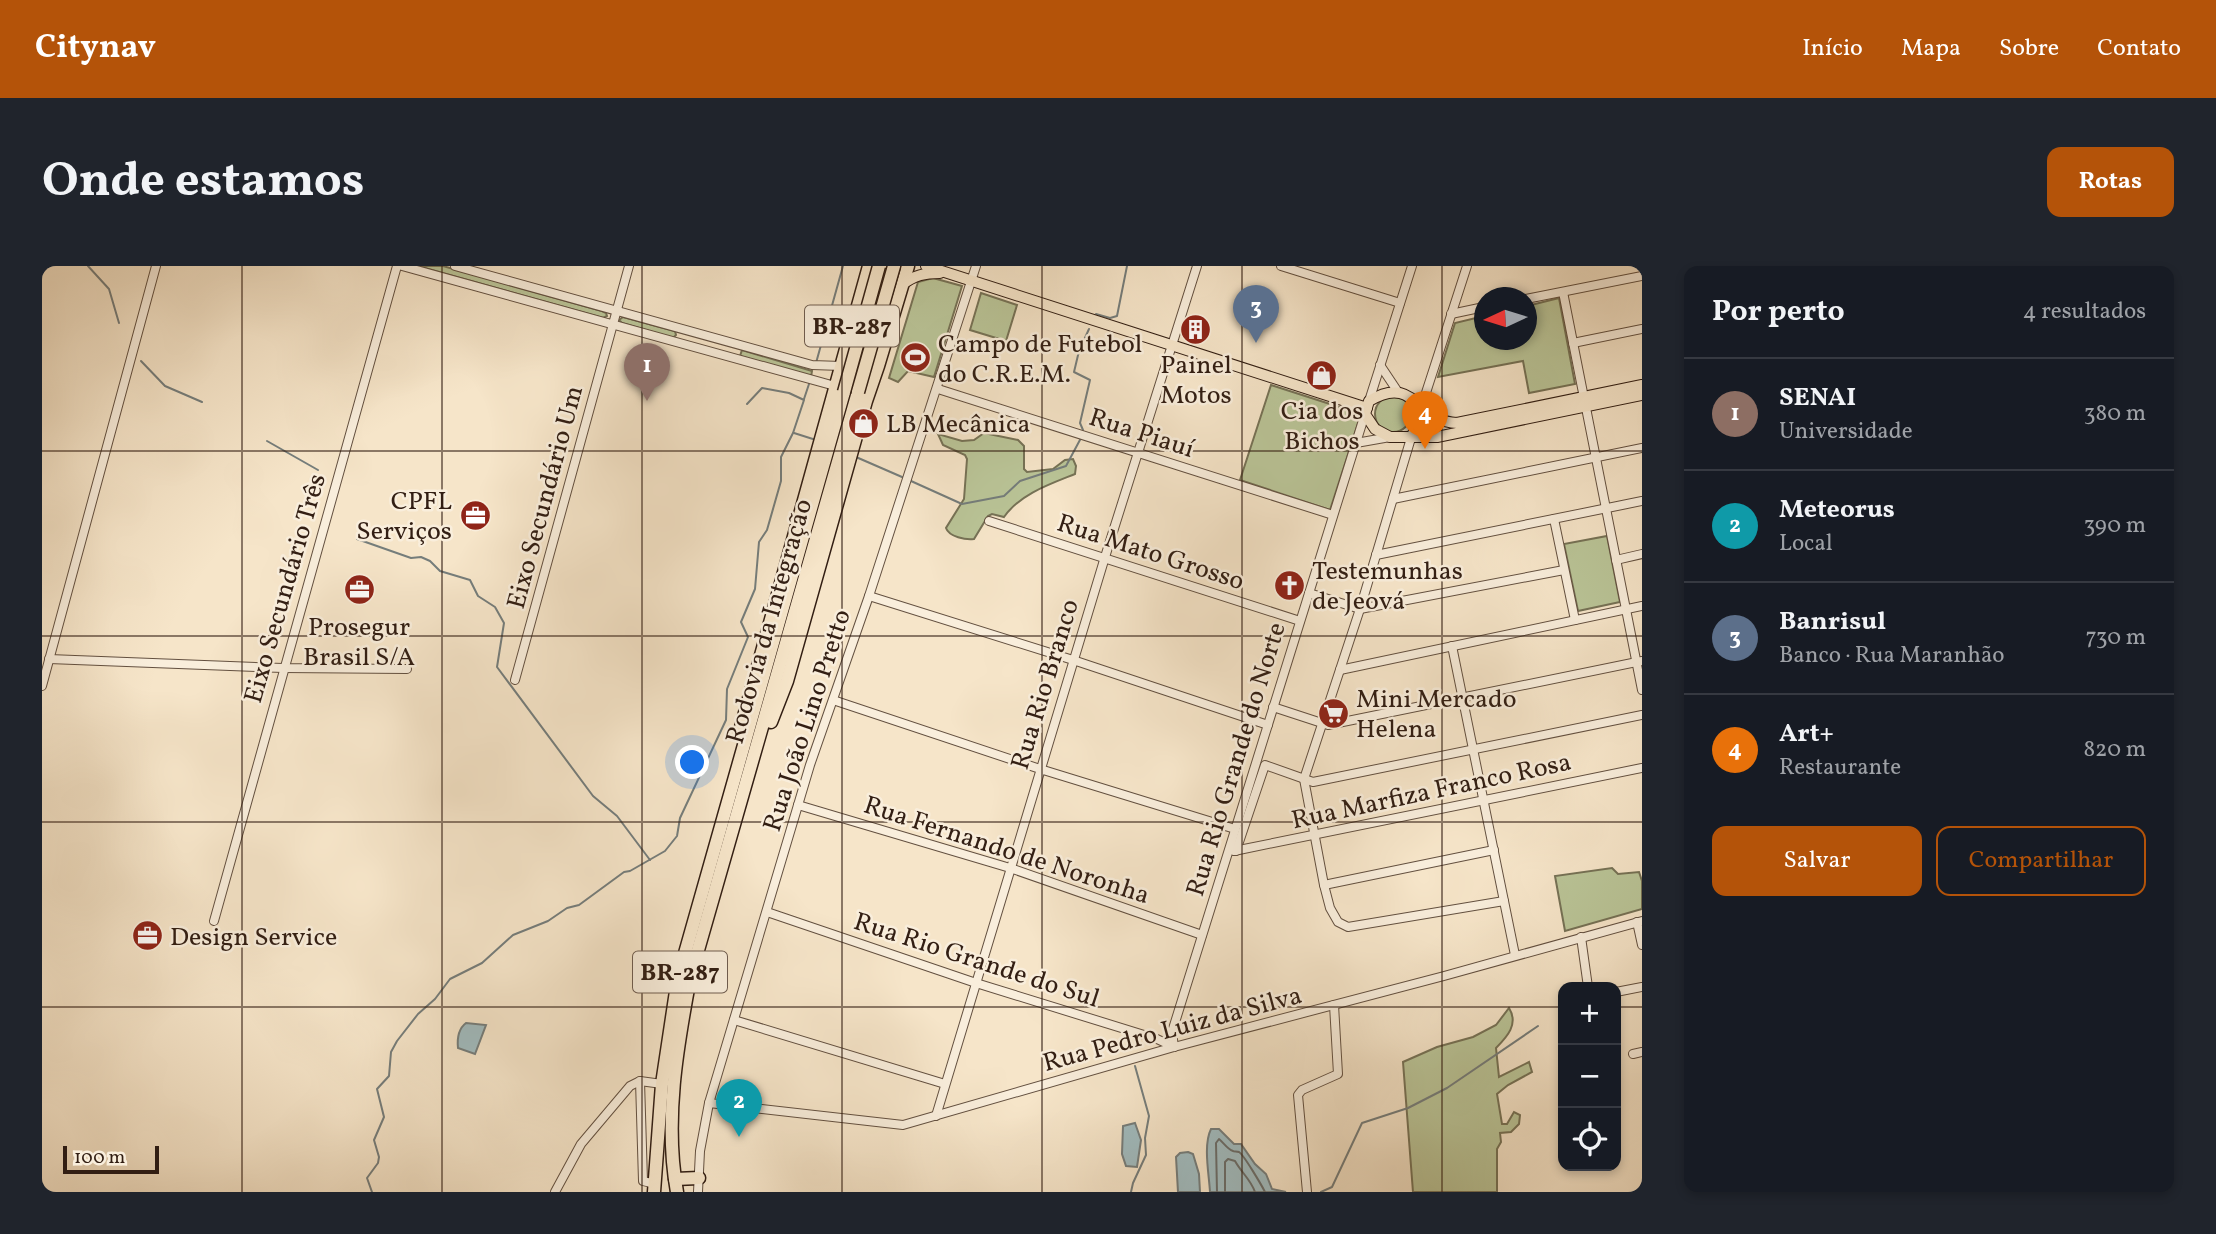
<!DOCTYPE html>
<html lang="pt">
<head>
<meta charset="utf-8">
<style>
	:root { --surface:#171b24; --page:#20242c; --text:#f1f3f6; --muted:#9ea1a6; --line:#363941; --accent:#b45309 }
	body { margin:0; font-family:Vollkorn,serif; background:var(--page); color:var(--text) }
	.controls { position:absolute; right:21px; bottom:21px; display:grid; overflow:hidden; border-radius:14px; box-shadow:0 4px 10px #0003 }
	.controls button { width:63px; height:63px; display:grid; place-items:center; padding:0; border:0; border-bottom:2px solid var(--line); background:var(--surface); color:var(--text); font:35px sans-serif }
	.compass { position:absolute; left:1432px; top:21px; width:63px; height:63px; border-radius:50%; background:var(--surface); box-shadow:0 4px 10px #0003; rotate:266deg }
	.scale { position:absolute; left:21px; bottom:18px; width:96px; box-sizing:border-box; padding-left:7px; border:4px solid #321e13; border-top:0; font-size:19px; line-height:24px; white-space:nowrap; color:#321e13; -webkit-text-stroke:5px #f9eedc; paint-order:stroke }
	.you { position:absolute; left:651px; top:497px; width:24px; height:24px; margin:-18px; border:5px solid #fff; border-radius:50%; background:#1a73e8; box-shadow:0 0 0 10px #1a73e833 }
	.badge { display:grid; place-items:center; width:46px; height:46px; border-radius:50%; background:var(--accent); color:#fff; font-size:23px; font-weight:700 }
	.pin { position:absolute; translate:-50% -58px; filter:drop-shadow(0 2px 4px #0008) }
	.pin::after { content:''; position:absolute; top:37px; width:24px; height:21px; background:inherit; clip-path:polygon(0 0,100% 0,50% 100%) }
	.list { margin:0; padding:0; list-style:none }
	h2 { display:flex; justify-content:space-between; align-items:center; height:91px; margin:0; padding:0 28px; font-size:30px }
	h2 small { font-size:23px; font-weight:400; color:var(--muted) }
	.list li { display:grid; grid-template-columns:46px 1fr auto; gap:21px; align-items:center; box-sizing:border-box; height:112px; padding:0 28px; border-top:2px solid var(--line) }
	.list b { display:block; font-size:26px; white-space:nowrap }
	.list p { margin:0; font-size:23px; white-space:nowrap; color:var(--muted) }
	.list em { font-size:23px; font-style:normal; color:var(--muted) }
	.actions { display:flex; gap:14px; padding:21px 28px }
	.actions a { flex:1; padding:16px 0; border:2px solid var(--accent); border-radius:14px; text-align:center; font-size:24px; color:var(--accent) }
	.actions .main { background:var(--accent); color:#fff }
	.icon { flex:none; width:38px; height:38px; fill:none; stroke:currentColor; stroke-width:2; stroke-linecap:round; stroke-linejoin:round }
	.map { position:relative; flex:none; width:1600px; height:926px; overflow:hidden; border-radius:14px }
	header { display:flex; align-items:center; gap:42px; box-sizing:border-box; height:98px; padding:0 35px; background:var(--accent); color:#fff }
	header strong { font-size:33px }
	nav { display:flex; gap:38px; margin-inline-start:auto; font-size:24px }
	.intro { display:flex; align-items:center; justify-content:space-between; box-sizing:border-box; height:168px; padding:0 42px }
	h1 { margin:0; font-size:49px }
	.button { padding:18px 32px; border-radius:14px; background:var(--accent); color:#fff; font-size:24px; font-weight:700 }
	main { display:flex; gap:42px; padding:0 42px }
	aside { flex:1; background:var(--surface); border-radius:14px; box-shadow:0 4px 10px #0003 }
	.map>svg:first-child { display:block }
</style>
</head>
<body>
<header>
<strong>Citynav</strong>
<nav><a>Início</a><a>Mapa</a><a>Sobre</a><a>Contato</a></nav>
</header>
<div class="intro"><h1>Onde estamos</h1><a class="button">Rotas</a></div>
<main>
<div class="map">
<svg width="1600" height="926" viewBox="0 0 1600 926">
	<rect width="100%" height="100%" fill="#f6e5c9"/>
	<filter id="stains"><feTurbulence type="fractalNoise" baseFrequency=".00286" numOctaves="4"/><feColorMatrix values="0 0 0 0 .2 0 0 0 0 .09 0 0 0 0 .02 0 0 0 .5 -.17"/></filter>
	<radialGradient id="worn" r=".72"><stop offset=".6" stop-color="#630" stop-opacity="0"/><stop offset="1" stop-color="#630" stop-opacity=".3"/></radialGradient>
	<!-- green -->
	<g fill="#bac598" stroke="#767256" stroke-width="2">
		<polygon points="376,0 401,0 560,45 564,47 565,50 561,52"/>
		<polygon points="891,12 920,20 892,111 866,105 856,116 847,112 876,16"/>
		<polygon points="939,27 975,39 964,75 928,64"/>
		<polygon points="1517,32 1533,118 1487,127 1481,95 1396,111 1413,57 1442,50 1442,74 1484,74 1485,40"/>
		<polygon points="581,51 633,65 634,69 631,72 580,57 577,54"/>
		<polygon points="700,84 770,105 769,111 698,90"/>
		<polygon points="1229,119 1319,148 1288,244 1198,214"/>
		<circle cx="1351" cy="148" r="18"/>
		<path d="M942 167 976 174 982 180V203L985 206 1011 203 1023 194 1031 193 1034 200 1033 208C1008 218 978 228 962 251L950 248 946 250 932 273C924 274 907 271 904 262L922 233 925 193 923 189 901 179 896 168 920 175 932 174Z"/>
		<polygon points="1565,270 1578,336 1536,345 1522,278"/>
		<polygon points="1570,602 1576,608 1597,606 1600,615 1600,643 1523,665 1513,610"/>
		<path d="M1467 742C1477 758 1465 771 1454 782L1457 811 1487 796 1490 806 1466 819 1455 828 1460 858H1465L1472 846 1478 849 1477 858 1469 866 1458 867 1459 876 1455 883V926H1371L1361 796 1395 781 1431 771 1454 759Z"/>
	</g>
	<!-- water -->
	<g fill="#a1bcc0" stroke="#757d7b" stroke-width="2">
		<path d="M424 757 444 759 433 788 416 782C415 772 416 763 424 757Z"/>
		<polygon points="1093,857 1099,874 1095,901 1084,900 1080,888 1081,860"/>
		<path d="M1169 863H1177L1192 878H1199L1213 898 1224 908 1230 923 1244 926H1168C1167 908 1161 879 1169 863Z"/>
		<polygon points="1146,886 1151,888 1157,908 1158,926 1136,926 1134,891 1138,887"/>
	</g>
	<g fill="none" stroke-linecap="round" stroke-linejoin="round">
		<!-- shore -->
		<g stroke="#6a6d6a" stroke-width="2">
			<path d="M1175 926 1174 877 1177 873C1182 877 1185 883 1191 885 1192 886 1195 885 1197 886 1202 889 1220 920 1223 926"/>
			<path d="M1183 926V896L1186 893 1193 895C1199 906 1209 914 1213 926"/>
		</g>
		<!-- stream -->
		<g stroke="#757d7b" stroke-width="2">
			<polyline points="46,0 67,23 77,57"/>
			<polyline points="1054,48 1068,52 1075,50 1085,0"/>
			<polyline points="99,95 123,120 160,136"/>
			<polyline points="774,97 801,0"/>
			<polyline points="762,133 768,115"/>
			<polyline points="1041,164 1038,157 1048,114 1032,106 1037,85 1047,63"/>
			<polyline points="752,167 774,174"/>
			<polyline points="225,175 276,204"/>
			<polyline points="814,191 860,211"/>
			<polyline points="869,215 920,238 962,230 978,215 1024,200 1039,172"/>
			<polyline points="315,273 369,292 379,291 388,295 398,305 428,314 436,330 453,341 462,357 455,401 551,530 575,550 608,594"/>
			<polyline points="330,926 325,912 336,897 337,891 332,874 342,851 335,823 347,810 349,786 355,775 376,748 393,733 408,713 440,697 471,669 506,655 525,642 537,639 582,606 588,605 623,585 635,570 638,552 684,454 685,423 706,371 699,356 713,323 717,276 725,264 739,215 739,191 751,167 762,134 747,127 720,122 705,138"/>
			<polyline points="1089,926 1091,917 1104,889 1103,872 1107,850 1093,800"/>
			<polyline points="1279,926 1290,921 1320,857 1366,842 1405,822 1496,760"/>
		</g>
		<defs>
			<g id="minor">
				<polyline points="360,0 793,120"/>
				<polyline points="413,0 770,99 799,100"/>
				<polyline points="1239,0 1358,37"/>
				<polyline points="1521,26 1600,424"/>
				<polyline points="1484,33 1600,10"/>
				<polyline points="1409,48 1442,41"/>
				<polyline points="1531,77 1600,63"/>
				<polyline points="1338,99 1356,126"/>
				<polyline points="896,123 1291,249"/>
				<polyline points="1327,135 1370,0"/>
				<polyline points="1380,139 1425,0"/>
				<polyline points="1369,172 1318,343 1262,513 1282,619 1288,642 1296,656 1306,661 1462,635"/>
				<polyline points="1314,177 1348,171"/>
				<polyline points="1351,233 1600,182"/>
				<polyline points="1512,253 1533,354"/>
				<polyline points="947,255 1258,355"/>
				<polyline points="1334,289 1600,235"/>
				<polyline points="1574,294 1600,288"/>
				<polyline points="1267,327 1318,343 1522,304"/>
				<polyline points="827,330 1031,394 1226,459"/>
				<polyline points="1410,380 1473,689"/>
				<polyline points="7,393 241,402 365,403"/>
				<polyline points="1298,404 1600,340"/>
				<polyline points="473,414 587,0"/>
				<polyline points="0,420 114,0"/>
				<polyline points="791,434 998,503 1193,563"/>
				<polyline points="1231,441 1286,459 1600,395"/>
				<polyline points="756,539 968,602 1160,669"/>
				<polyline points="1192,585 1600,502"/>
				<polyline points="1194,585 1223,499 1271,516 1600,449"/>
				<polyline points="1282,619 1452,584"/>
				<polyline points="725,646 934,717 1115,773 1132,781"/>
				<polyline points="172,655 355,0"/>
				<polyline points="1595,656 1600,679"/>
				<polyline points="1539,671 1546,721"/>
				<polyline points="1574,726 1600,721"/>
				<polyline points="692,754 903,818"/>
				<polyline points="1132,781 1130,766 1323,148"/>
				<polyline points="1591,788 1600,786"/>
				<polyline points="598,815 601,915 613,918"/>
				<polyline points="667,837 861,859 1132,781 1402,710 1600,655"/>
				<polyline points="894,850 1063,291 1155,0"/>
				<polyline points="513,926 539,878 588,820 598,815 620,818"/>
				<polyline points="656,926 658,885 667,837 768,499 827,330 934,0"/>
				<polyline points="1265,926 1256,829 1260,824 1296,808 1292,739"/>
			</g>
			<g id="major">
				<polyline points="884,0 1325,142"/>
				<path d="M860 19C872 9 883 7 898 7"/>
				<path d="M1600 119 1415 157C1375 156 1373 107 1327 135L1323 148 1333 163 1348 171H1395L1600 129"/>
				<polyline points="1369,172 1379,150 1380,139"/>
			</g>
			<g id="highway">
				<polyline points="729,456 745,415 824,135 836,100 866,0"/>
				<polyline points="698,465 827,0"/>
				<polyline points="633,913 657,912"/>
				<polyline points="612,926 620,818 636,712 802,126"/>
				<path d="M635 926C622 855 635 781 648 712L816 126"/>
			</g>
		</defs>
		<!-- minor casing -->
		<use href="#minor" stroke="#635040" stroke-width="10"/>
		<!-- major casing -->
		<use href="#major" stroke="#321e13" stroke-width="12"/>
		<!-- highway casing -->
		<use href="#highway" stroke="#321e13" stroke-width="15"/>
		<!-- minor -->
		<use href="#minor" stroke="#f9eedc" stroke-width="8"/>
		<!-- major -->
		<use href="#major" stroke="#f6e5c9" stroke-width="10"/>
		<!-- highway -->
		<use href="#highway" stroke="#f6e5c9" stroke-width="12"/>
		<defs>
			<g id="highway-bridge">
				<polyline points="802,126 837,0"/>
				<polyline points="816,126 852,0"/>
			</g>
		</defs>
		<!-- highway-bridge casing -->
		<use href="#highway-bridge" stroke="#321e13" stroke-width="15" stroke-linecap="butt"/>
		<!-- highway-bridge -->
		<use href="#highway-bridge" stroke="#f6e5c9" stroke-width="12"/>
	</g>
	<!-- grid -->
	<path fill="none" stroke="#321e13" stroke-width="2" stroke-opacity="0.55" d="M200 0V926M400 0V926M600 0V926M800 0V926M1000 0V926M1200 0V926M1400 0V926M0 185H1600M0 370H1600M0 556H1600M0 741H1521M1574 741H1600"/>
	<!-- icons -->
	<defs>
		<symbol id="building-disc" viewBox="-11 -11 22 22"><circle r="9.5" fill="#8f2418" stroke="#f9eedc"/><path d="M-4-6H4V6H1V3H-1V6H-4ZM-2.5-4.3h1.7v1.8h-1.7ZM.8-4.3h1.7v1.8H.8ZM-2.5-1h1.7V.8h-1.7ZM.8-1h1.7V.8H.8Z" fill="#fff"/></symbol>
		<symbol id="stadium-disc" viewBox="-11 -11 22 22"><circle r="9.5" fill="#8f2418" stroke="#f9eedc"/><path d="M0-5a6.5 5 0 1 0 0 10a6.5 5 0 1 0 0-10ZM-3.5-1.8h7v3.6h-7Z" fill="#fff"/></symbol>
		<symbol id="shop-disc" viewBox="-11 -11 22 22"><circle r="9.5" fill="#8f2418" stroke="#f9eedc"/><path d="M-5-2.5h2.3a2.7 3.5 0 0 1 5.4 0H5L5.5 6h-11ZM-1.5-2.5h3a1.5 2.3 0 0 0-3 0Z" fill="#fff"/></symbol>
		<symbol id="office-disc" viewBox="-11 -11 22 22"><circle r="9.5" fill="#8f2418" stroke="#f9eedc"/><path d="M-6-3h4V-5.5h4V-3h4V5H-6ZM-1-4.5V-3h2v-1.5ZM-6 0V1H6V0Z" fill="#fff"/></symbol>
		<symbol id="church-disc" viewBox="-11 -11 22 22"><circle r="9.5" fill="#8f2418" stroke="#f9eedc"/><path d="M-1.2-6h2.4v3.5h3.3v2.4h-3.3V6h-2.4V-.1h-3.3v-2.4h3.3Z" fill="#fff"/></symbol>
		<symbol id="supermarket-disc" viewBox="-11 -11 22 22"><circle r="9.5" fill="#8f2418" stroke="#f9eedc"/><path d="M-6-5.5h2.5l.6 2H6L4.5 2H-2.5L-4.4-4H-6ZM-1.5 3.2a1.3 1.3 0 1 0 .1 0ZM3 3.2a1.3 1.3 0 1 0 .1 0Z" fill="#fff"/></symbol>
	</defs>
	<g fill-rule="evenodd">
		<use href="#building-disc" x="1136" y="46" width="35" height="35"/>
		<use href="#stadium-disc" x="856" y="74" width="35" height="35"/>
		<use href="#shop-disc" x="1262" y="92" width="35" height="35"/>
		<use href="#shop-disc" x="804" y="140" width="35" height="35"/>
		<use href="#office-disc" x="416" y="232" width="35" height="35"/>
		<use href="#church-disc" x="1230" y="302" width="35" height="35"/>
		<use href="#office-disc" x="300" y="306" width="35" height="35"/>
		<use href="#supermarket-disc" x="1274" y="430" width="35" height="35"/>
		<use href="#office-disc" x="88" y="652" width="35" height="35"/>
	</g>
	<g text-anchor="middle" stroke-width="5" stroke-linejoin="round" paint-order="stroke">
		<!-- shield labels -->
		<g fill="#f9eedc" stroke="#6e5c4f" stroke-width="2">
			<rect x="763" y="39.5" width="94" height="41" rx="5"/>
			<rect x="591" y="685.5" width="94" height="41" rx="5"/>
		</g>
		<g font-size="24" font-weight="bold" fill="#321e13">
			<text x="810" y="68">BR-287</text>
			<text x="638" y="714">BR-287</text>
		</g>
		<!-- poi labels -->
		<g font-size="26" fill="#321e13" stroke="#f9eedc" text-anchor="start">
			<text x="896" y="86">Campo de Futebol<tspan x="896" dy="30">do C.R.E.M.</tspan></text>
			<text x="1154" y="107" text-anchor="middle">Painel<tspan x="1154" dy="30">Motos</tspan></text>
			<text x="1280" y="153" text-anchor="middle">Cia dos<tspan x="1280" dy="30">Bichos</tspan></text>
			<text x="844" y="166">LB Mecânica</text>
			<text x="410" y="243" text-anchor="end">CPFL<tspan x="410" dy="30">Serviços</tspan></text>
			<text x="1270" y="313">Testemunhas<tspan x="1270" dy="30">de Jeová</tspan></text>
			<text x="317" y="369" text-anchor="middle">Prosegur<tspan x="317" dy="30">Brasil S/A</tspan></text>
			<text x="1314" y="441">Mini Mercado<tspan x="1314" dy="30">Helena</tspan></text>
			<text x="128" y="679">Design Service</text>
		</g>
		<!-- street labels -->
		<g font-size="26" fill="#321e13" stroke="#f9eedc">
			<text transform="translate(1100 166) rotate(18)" y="9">Rua Piauí</text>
			<text transform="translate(502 231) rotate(-75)" y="9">Eixo Secundário Um</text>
			<text transform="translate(1109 285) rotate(18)" y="9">Rua Mato Grosso</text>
			<text transform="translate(242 322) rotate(-74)" y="9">Eixo Secundário Três</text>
			<text transform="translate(726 355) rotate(-74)" y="9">Rodovia da Integração</text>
			<text transform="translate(1002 418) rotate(-73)" y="9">Rua Rio Branco</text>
			<text transform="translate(764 454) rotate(-72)" y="9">Rua João Lino Pretto</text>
			<text transform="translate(1193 493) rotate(-73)" y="9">Rua Rio Grande do Norte</text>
			<text transform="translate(1389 524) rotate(-12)" y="9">Rua Marfiza Franco Rosa</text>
			<text transform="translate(965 583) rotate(18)" y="9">Rua Fernando de Noronha</text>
			<text transform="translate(935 693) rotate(18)" y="9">Rua Rio Grande do Sul</text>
			<text transform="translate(1130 762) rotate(-15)" y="9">Rua Pedro Luiz da Silva</text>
		</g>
	</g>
	<rect width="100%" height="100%" filter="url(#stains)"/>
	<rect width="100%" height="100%" fill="url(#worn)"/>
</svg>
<div class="controls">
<button>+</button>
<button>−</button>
<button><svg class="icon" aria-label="locate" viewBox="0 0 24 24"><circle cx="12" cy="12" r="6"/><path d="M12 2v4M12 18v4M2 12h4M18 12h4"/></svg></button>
</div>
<svg class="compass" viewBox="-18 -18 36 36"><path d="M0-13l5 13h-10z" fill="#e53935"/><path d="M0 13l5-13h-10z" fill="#9ea1a6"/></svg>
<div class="scale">100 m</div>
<div class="you"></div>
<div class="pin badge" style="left:605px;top:135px;background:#8d6e63">1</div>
<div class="pin badge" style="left:697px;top:871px;background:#0f9aa8">2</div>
<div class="pin badge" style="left:1214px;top:77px;background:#5c6f8a">3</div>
<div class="pin badge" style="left:1383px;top:183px;background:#e8710a">4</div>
</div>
<aside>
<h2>Por perto<small>4 resultados</small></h2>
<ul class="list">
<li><span class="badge" style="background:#8d6e63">1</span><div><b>SENAI</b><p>Universidade</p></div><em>380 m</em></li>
<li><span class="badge" style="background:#0f9aa8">2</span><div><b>Meteorus</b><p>Local</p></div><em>390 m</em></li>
<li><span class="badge" style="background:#5c6f8a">3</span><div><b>Banrisul</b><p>Banco · Rua Maranhão</p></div><em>730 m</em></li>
<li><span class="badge" style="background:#e8710a">4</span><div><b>Art+</b><p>Restaurante</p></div><em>820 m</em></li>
</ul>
<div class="actions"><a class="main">Salvar</a><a>Compartilhar</a></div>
</aside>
</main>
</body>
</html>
